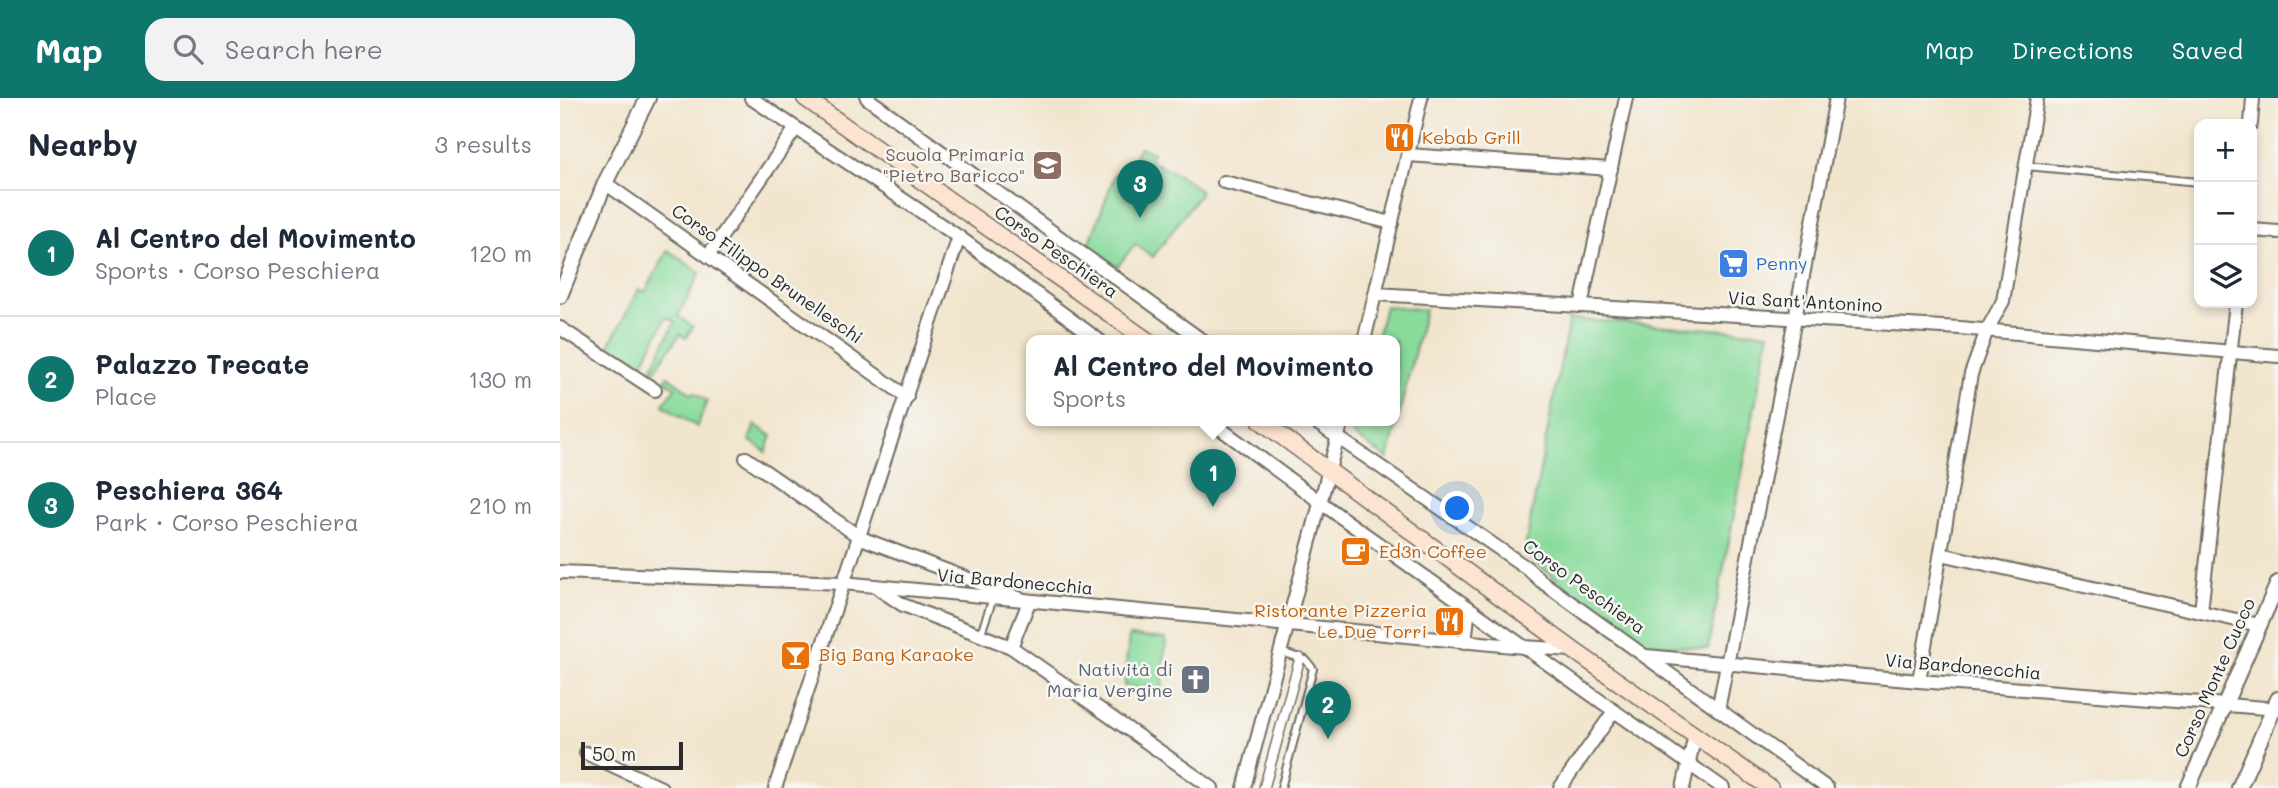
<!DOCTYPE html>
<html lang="en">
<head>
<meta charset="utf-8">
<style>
	:root { --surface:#fff; --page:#f2f2f3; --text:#1f2937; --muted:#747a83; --line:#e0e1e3; --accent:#0f766e }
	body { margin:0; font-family:Mali,sans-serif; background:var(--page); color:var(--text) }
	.controls { position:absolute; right:21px; top:21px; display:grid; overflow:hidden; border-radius:14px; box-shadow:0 4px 10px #0003 }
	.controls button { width:63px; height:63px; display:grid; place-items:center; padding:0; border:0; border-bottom:2px solid var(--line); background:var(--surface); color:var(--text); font:35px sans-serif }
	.scale { position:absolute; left:21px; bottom:18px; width:102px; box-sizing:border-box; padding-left:7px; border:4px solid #2b2b2b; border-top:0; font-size:19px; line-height:24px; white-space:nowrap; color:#2b2b2b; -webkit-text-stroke:5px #f6f6f2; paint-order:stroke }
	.you { position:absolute; left:898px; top:411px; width:24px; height:24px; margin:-18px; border:5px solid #fff; border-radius:50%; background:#1a73e8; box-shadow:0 0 0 10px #1a73e833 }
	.badge { display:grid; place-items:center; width:46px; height:46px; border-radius:50%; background:var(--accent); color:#fff; font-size:23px; font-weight:700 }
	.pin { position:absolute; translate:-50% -58px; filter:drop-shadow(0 2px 4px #0008) }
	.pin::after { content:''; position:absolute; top:37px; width:24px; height:21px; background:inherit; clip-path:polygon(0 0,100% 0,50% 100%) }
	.popup { position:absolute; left:466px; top:237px; width:374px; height:91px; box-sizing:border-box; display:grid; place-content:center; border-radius:14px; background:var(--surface); filter:drop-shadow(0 2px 5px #0005); font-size:23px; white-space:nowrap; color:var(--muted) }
	.popup b { font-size:26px; color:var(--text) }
	.popup::after { content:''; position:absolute; left:50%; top:100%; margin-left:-14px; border:14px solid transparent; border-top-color:var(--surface) }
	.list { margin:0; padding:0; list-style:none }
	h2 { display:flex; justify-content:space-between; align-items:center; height:91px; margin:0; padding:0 28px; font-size:30px }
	h2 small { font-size:23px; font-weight:400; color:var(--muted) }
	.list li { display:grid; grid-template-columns:46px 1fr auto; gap:21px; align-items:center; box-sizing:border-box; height:126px; padding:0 28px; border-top:2px solid var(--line) }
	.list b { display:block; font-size:26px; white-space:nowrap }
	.list p { margin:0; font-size:23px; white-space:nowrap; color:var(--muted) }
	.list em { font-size:23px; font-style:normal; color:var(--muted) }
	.icon { flex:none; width:38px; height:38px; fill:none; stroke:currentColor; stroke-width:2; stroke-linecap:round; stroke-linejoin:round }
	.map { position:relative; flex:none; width:1718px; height:690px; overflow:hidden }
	header { display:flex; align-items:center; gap:42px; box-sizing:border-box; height:98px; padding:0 35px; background:var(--accent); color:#fff }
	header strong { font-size:33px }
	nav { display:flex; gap:38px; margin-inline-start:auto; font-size:24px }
	.search { width:490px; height:63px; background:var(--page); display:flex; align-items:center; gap:18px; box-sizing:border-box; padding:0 24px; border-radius:21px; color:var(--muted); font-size:26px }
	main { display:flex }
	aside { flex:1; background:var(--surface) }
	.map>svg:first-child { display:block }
</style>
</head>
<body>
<header>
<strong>Map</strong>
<div class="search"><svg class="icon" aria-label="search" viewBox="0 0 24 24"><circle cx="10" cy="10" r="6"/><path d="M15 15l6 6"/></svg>Search here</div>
<nav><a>Map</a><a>Directions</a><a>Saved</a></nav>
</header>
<main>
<aside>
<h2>Nearby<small>3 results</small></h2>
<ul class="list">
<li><span class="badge">1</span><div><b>Al Centro del Movimento</b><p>Sports · Corso Peschiera</p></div><em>120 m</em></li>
<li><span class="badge">2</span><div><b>Palazzo Trecate</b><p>Place</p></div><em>130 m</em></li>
<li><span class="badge">3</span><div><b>Peschiera 364</b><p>Park · Corso Peschiera</p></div><em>210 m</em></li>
</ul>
</aside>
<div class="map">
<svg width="1718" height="690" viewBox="0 0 1718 690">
	<rect width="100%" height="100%" fill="#f6f6f2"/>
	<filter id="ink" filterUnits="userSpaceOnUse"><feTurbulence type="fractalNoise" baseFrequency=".0143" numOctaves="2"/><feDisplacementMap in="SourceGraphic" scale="14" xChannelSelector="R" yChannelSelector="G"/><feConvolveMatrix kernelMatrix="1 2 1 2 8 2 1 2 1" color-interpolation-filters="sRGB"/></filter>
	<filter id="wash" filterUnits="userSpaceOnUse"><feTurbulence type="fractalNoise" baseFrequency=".00686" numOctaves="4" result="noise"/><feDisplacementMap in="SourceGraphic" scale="28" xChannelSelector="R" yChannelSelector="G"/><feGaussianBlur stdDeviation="1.57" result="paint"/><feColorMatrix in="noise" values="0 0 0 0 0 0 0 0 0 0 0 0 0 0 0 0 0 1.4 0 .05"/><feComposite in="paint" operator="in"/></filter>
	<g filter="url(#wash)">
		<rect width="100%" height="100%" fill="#f2e5ce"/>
		<!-- green -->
		<g fill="#89db9c" stroke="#5a8364" stroke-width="2">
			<polygon points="579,49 593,54 590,62 627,82 641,94 593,159 575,146 557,169 529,147 555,76 567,80"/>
			<polygon points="108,152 140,175 118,218 133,229 126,240 120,236 94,274 91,272 115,224 106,219 80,271 48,249 79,191 85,194"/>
			<polygon points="825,208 865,212 828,361 792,336 796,323 835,323 835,243 816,243"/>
			<polygon points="1009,221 1209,235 1148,551 1078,544 964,456"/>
			<polygon points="108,278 132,296 134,294 147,303 137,329 103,307 115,290 105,282"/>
			<polygon points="195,327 212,338 206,354 189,342"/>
			<polygon points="569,538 606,541 602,591 564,588"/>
		</g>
	</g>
	<g filter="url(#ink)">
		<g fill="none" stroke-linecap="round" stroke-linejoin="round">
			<defs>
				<g id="service">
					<polyline points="1466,68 1639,84"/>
					<polyline points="420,538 433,500"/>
					<polyline points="721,554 746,562 753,571 721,690"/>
				</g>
				<polyline id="pedestrian" points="704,690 740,560"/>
				<g id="minor">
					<polyline points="191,0 399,139 540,243"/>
					<polyline points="307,0 643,243"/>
					<polyline points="1691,26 1693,0"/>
					<polyline points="848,57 1051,71"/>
					<polyline points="664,84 832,125"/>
					<polyline points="45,85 347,299"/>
					<polyline points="1692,132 1718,134"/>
					<polyline points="148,158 236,30"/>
					<polyline points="816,196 1400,230 1718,258"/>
					<polyline points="1021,208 1066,0"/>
					<polyline points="0,230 95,292"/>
					<polyline points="804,243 861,0"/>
					<polyline points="650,323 778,417 1163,690"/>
					<polyline points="754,323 967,470 981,483 1267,690"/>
					<polyline points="186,360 301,440 469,504 451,549 343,507 319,491"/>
					<polyline points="1381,456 1699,527"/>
					<polyline points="0,474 283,485 964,549 1013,552"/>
					<polyline points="1641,513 1676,205"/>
					<polyline points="905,544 909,510"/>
					<polyline points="451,549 652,690"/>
					<polyline points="1086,558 1359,583 1718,611"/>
					<polyline points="1359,583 1411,276 1427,232 1443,203 1477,0"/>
					<polyline points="1158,612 1235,221 1276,0"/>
					<polyline points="26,655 101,690"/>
					<polyline points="215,690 399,139"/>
					<polyline points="684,690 782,323"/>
					<polyline points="1000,690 1054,613"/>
					<polyline points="1123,690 1135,637"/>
				</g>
				<g id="tertiary">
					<polyline points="0,198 45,85 88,0"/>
					<polyline points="1628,690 1718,485"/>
					<polyline points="1679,690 1718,601"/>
				</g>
				<g id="secondary">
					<polyline points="245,0 588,243"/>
					<polyline points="701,323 1013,552 1210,690"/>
				</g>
			</defs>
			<!-- service casing -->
			<use href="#service" stroke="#716c64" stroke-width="10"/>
			<!-- pedestrian casing -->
			<use href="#pedestrian" stroke="#716c64" stroke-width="12"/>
			<!-- minor casing -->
			<use href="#minor" stroke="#716c64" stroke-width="16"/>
			<!-- tertiary casing -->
			<use href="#tertiary" stroke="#716c64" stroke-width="18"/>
			<!-- secondary casing -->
			<use href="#secondary" stroke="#716c64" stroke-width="19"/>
			<!-- service -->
			<use href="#service" stroke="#fff" stroke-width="6"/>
			<!-- pedestrian -->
			<use href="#pedestrian" stroke="#fff" stroke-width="9"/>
			<!-- minor -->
			<use href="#minor" stroke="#fff" stroke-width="12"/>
			<!-- tertiary -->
			<use href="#tertiary" stroke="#fff" stroke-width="14"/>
			<!-- secondary -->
			<use href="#secondary" stroke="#fde4d0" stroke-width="16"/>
		</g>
	</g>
	<!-- icons -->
	<defs>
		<symbol id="restaurant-square" viewBox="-11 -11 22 22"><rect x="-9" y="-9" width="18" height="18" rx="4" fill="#e8710a" stroke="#f6f6f2"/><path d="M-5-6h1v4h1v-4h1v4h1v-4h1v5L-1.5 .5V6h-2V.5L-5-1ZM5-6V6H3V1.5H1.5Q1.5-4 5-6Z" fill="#fff"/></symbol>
		<symbol id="school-square" viewBox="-11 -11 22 22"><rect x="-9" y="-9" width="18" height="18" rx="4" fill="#8d6e63" stroke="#f6f6f2"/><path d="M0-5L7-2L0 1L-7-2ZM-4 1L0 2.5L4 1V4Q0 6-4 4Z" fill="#fff"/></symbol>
		<symbol id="supermarket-square" viewBox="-11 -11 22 22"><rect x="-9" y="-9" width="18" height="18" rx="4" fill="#3f7fe0" stroke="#f6f6f2"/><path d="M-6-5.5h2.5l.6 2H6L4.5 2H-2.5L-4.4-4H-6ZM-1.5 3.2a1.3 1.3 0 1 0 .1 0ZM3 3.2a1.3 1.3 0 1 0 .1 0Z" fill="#fff"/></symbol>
		<symbol id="cafe-square" viewBox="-11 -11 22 22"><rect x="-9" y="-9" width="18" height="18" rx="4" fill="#e8710a" stroke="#f6f6f2"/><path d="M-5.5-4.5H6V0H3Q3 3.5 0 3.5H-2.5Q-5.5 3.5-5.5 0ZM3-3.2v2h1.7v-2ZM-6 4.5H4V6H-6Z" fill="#fff"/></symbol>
		<symbol id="bar-square" viewBox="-11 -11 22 22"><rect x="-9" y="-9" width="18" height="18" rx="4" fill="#e8710a" stroke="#f6f6f2"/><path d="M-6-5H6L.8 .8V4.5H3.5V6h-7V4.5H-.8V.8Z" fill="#fff"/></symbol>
		<symbol id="church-square" viewBox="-11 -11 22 22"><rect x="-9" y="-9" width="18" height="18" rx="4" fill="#6b7280" stroke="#f6f6f2"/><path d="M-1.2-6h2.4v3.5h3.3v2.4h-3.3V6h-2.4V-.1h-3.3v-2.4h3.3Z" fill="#fff"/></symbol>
	</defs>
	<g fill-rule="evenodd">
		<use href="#restaurant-square" x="822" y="22" width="35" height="35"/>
		<use href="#school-square" x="470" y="50" width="35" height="35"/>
		<use href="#supermarket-square" x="1156" y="148" width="35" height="35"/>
		<use href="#cafe-square" x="778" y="436" width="35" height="35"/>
		<use href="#restaurant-square" x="872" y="506" width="35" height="35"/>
		<use href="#bar-square" x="218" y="540" width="35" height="35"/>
		<use href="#church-square" x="618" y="564" width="35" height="35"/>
	</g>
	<g text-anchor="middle" stroke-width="5" stroke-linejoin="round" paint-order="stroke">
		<!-- food labels -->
		<g font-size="18" fill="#c56008" stroke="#f6f6f2" text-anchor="start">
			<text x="862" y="46">Kebab Grill</text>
			<text x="819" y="460">Ed3n Coffee</text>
			<text x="867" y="519" text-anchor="end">Ristorante Pizzeria<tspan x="867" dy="21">Le Due Torri</tspan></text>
			<text x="259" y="563">Big Bang Karaoke</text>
		</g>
		<!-- education labels -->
		<g font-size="18" fill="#785e54" stroke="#f6f6f2" text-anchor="end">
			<text x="465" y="63">Scuola Primaria<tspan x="465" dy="21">"Pietro Baricco"</tspan></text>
		</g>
		<!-- street labels -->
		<g font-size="18" fill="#2b2b2b" stroke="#f6f6f2">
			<text transform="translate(496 154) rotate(35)" y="6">Corso Peschiera</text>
			<text transform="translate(207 176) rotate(35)" y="6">Corso Filippo Brunelleschi</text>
			<text transform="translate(1245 204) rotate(3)" y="6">Via Sant'Antonino</text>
			<text transform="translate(455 484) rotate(5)" y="6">Via Bardonecchia</text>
			<text transform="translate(1024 489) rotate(36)" y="6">Corso Peschiera</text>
			<text transform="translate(1403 569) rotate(5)" y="6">Via Bardonecchia</text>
			<text transform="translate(1655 580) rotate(-66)" y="6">Corso Monte Cucco</text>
		</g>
		<!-- shop labels -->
		<g font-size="18" fill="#366cbe" stroke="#f6f6f2" text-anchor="start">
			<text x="1196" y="172">Penny</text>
		</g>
		<!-- worship labels -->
		<g font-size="18" fill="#5b616d" stroke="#f6f6f2" text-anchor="end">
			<text x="613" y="578">Natività di<tspan x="613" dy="21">Maria Vergine</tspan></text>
		</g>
	</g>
</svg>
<div class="controls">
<button>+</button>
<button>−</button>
<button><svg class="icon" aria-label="layers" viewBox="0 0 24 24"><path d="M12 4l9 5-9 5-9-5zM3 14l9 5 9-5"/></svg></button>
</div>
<div class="scale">50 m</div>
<div class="you"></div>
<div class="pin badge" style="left:653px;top:409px">1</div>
<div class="popup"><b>Al Centro del Movimento</b>Sports</div>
<div class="pin badge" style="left:768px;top:641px">2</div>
<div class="pin badge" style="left:580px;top:120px">3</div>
</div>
</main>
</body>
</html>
